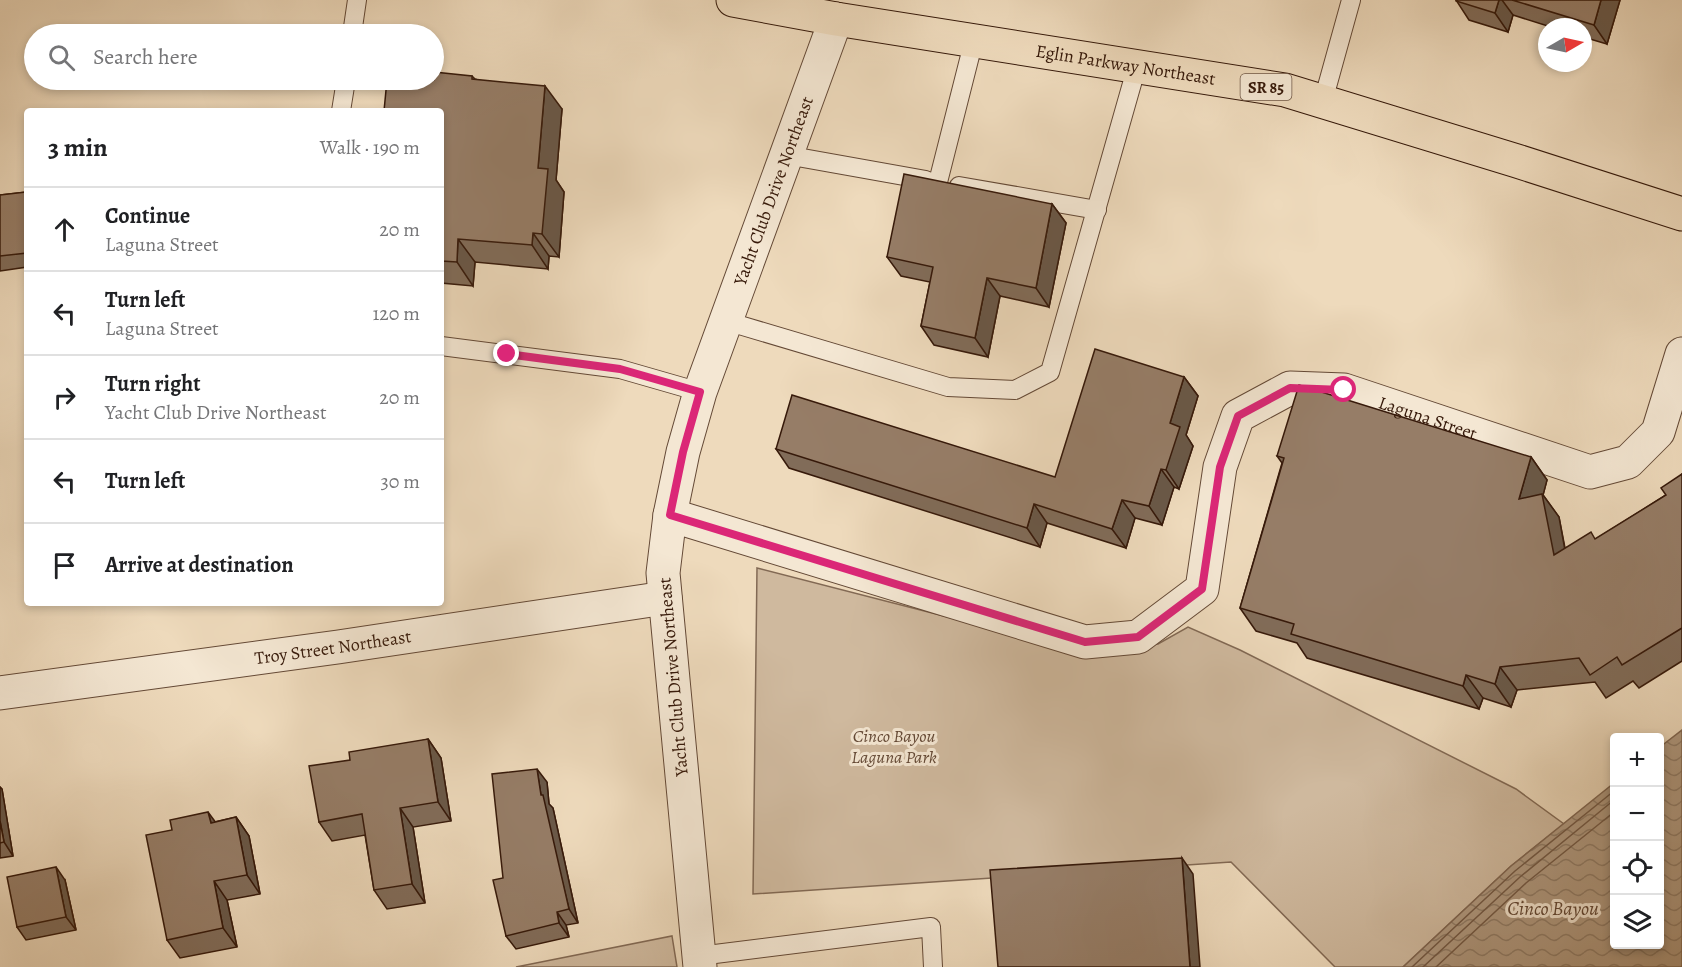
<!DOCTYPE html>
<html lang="en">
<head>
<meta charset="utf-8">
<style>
	:root { --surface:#fff; --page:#f6f6f6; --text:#202124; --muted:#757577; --line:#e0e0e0 }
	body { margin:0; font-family:Alegreya,serif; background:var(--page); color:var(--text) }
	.controls { position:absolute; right:18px; bottom:18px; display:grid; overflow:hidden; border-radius:6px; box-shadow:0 3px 9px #0003 }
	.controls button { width:54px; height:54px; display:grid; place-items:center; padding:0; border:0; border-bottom:2px solid var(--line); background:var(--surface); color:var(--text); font:30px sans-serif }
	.compass { position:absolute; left:1538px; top:18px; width:54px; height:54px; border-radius:50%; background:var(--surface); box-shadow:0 3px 9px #0003; rotate:81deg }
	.stop { position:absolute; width:18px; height:18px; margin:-14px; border:4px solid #db2777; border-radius:50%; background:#fff }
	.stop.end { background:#db2777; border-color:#fff; box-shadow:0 2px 6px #0008 }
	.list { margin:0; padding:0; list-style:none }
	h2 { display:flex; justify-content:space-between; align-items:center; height:78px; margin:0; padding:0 24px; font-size:26px }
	h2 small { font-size:20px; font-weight:400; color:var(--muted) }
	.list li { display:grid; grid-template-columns:39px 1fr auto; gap:18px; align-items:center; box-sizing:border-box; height:84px; padding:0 24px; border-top:2px solid var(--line) }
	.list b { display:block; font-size:22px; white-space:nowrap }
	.list p { margin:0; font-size:20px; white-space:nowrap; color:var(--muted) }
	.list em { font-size:20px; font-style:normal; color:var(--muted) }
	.icon { flex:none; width:33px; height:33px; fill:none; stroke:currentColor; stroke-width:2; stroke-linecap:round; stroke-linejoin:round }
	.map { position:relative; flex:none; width:1682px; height:967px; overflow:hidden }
	.search { position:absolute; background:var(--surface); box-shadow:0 3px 9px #0003; left:24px; top:24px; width:420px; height:66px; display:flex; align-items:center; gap:15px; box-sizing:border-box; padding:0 21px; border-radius:33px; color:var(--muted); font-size:22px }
	.panel { position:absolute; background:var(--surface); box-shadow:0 3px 9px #0003; left:24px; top:108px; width:420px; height:498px; border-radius:6px }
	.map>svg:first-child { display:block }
</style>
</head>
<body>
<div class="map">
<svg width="1682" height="967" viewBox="0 0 1682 967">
	<defs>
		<pattern id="water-waves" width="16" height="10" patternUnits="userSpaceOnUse" patternTransform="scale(1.5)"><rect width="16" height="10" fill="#af987f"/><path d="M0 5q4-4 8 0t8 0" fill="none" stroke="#8f7b66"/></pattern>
	</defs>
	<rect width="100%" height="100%" fill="#eedabc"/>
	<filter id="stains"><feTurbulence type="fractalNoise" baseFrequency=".00333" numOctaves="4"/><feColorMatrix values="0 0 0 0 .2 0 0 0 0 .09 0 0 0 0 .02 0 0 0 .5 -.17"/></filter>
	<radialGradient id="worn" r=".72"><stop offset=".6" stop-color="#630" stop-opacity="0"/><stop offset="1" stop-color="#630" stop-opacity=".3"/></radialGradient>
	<!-- park -->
	<g fill="#cfb99e" stroke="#826954" stroke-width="1.5">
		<polygon points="757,568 1006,632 1087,650 1158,644 1188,627 1240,650 1516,789 1564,824 1511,866 1403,967 1335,967 1231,862 753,894"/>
		<polygon points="672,936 677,967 516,967"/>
	</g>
	<!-- water -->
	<polygon fill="url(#water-waves)" stroke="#7f6550" stroke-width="1.5" points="1682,730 1682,967 1403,967 1511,866 1614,783 1614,944 1660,944 1660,747"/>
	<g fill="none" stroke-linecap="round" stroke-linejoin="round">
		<!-- shore -->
		<g stroke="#725844" stroke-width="1.5">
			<polyline points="1412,967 1515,871 1614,791"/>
			<polyline points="1423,967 1520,877 1614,800"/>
			<polyline points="1436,967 1526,883 1614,812"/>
		</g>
		<defs>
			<g id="service">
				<polyline points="352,34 357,0"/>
				<polyline points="1323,101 1351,0"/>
				<polyline points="341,111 346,80"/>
				<polyline points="786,155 926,180"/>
				<polyline points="938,182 974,40"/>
				<polyline points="959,186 1097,210"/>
				<polyline points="726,321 948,387 1015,390 1050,372 1137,66"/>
				<polyline points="441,346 620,369 700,392"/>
				<polyline points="699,956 931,927 933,967"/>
			</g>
			<g id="minor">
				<path id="s1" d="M670 515 1085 642 1138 637 1202 589 1220 467 1238 416 1290 388 1344 390 1590 472 1628 462 1658 432 1682 354"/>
				<path id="s2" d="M0 693 338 647 665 598"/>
			</g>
			<g id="tertiary">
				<path id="s3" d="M700 967 663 573 670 515 683 452 700 392 836 19"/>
			</g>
			<g id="trunk">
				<path id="s4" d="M733 0 836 19 1285 90 1517 161 1682 214"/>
			</g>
		</defs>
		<!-- service casing -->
		<use href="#service" stroke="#644936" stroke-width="20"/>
		<!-- minor casing -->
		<use href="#minor" stroke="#644936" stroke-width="35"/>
		<!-- tertiary casing -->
		<use href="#tertiary" stroke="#644936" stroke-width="35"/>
		<!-- trunk casing -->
		<use href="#trunk" stroke="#36190a" stroke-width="35"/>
		<!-- service -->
		<use href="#service" stroke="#f4e7d3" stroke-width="18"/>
		<!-- minor -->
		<use href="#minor" stroke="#f4e7d3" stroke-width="33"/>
		<!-- tertiary -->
		<use href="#tertiary" stroke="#f4e7d3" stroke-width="33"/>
		<!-- trunk -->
		<use href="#trunk" stroke="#eedabc" stroke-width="33"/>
	</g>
	<!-- wall -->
	<g fill="#816c59" stroke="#36190a" stroke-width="1.5">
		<polygon points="1456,0 1620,0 1607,44 1583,37 1583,27 1551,27 1513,15 1508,32 1469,20"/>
		<polygon points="472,76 475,79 562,109 556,180 564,192 559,257 549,256 548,269 475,262 473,286 441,283 441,111"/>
		<polygon points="26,192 27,194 27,267 0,271 0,195"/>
		<polygon points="1052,204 1066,223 1049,307 1000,296 988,357 934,345 921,326 930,282 901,276 887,257"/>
		<polygon points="1184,377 1198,396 1186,435 1193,446 1179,489 1174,487 1162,525 1135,518 1126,548 1047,523 1040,547 789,468 776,449 1055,477"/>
		<polygon points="1277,456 1531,457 1547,480 1543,495 1559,517 1565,548 1596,539 1666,495 1682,474 1682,661 1639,688 1633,681 1606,698 1595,682 1517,690 1511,707 1483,698 1479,709 1307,658 1297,643 1256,631 1240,608 1282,463"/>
		<polygon points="428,739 441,758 451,821 413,827 425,903 387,909 374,890 365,835 332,841 319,822 350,760"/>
		<polygon points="547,782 549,804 553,808 578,923 566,925 569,937 516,949 506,936"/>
		<polygon points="0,787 2,789 13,856 0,858"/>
		<polygon points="236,817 249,836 260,894 227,900 237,947 180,958 167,940 215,822"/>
		<polygon points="65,880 76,930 26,940 17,927"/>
	</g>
	<!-- shaded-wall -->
	<g fill="#695848" stroke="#36190a" stroke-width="1.5">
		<polygon points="1499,0 1502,0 1513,15 1508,32 1495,13"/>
		<polygon points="1601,0 1620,0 1607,44 1594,25"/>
		<polygon points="545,86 562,109 556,180 564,192 559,257 542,234 538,168"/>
		<polygon points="1052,204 1066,223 1049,307 1036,288"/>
		<polygon points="533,233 549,256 548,269 532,245"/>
		<polygon points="458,239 475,262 473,286 457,262"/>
		<polygon points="987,278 1000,296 988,357 975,338"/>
		<polygon points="1184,377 1198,396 1186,435 1193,446 1179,489 1166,470 1170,423"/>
		<polygon points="1531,457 1547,480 1543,495 1559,517 1570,578 1554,555 1519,499"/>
		<polygon points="1161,469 1174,487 1162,525 1149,506"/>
		<polygon points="1122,500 1135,518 1126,548 1112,529"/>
		<polygon points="1034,504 1047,523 1040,547 1027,528"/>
		<polygon points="1500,667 1517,690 1511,707 1495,684"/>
		<polygon points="1466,675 1483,698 1479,709 1463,686"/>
		<polygon points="428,739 441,758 451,821 438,802"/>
		<polygon points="537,769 547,782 549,804 553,808 578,923 569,909 541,795"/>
		<polygon points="0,787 2,789 13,856 4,842 0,821"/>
		<polygon points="400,808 413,827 425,903 412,884"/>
		<polygon points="208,812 222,831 211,823"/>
		<polygon points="236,817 249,836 260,894 247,875"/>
		<polygon points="1182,858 1193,874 1200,967 1190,967"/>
		<polygon points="56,867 65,880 76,930 66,917"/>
		<polygon points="214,881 227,900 237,947 223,928"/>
		<polygon points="557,912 566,925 569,937 559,923"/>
	</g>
	<!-- building -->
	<g fill="#967d67" stroke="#36190a" stroke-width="1.5">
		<polygon points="1456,0 1499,0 1495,13 1456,1"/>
		<polygon points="1512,0 1601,0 1594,25"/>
		<polygon points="434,72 472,76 472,79 545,86 538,168 548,169 542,234 533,233 532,245 458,239 457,262 441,261 441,111 384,111 387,80 434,80"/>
		<polygon points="46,110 109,111 46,111"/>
		<polygon points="904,174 1052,204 1036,288 987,278 975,338 921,326 933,267 887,257"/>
		<polygon points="26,192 27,203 27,253 0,256 0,195"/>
		<polygon points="1095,349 1184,377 1170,423 1180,427 1166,470 1161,469 1149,506 1122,500 1112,529 1034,504 1027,528 776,449 792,395 1055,477"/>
		<polygon points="1299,385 1531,457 1519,499 1542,494 1554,555 1591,532 1595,539 1666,495 1661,488 1682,474 1682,628 1622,665 1617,657 1590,675 1579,658 1500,667 1495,684 1466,675 1463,686 1291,634 1294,624 1240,608 1284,458 1277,456"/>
		<polygon points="428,739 438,802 400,808 412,884 374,890 362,814 319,822 309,766 350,760 349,752"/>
		<polygon points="537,769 541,795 543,795 569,909 557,912 559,923 506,936 493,880 503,878 492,774"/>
		<polygon points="208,812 211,823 236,817 247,875 214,881 223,928 167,940 146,835 172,830 170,820"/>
		<polygon points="0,821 4,842 0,843"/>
		<polygon points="1182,858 1190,967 998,967 990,870"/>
		<polygon points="56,867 66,917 17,927 7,877"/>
	</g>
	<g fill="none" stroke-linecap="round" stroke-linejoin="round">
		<!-- route -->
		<polyline stroke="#db2777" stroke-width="8" points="507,354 620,369 700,392 683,452 670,515 1085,642 1138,637 1202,589 1220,467 1238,416 1290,388 1344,390"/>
	</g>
	<g text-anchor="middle" stroke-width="6" stroke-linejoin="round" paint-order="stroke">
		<!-- shield labels -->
		<rect fill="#f4e7d3" stroke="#6f5746" stroke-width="1.5" x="1240.5" y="74" width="51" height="26" rx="4.5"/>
		<g font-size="16" font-weight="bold" fill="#36190a">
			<text x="1266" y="93">SR 85</text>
		</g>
		<!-- street labels -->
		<g font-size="18" fill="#36190a" stroke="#f4e7d3">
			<text dy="6" stroke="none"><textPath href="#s4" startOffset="398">Eglin Parkway Northeast</textPath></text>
			<text dy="6" stroke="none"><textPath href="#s3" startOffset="795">Yacht Club Drive Northeast</textPath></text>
			<text dy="6" stroke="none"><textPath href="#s1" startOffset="946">Laguna Street</textPath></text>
			<text dy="6" stroke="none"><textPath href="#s2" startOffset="336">Troy Street Northeast</textPath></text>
			<text transform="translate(673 677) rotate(-95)" y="6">Yacht Club Drive Northeast</text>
		</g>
		<!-- park labels -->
		<g font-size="18" font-style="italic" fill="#644936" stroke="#f4e7d3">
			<text x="894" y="742">Cinco Bayou<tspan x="894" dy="21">Laguna Park</tspan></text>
		</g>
		<!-- water labels -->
		<g font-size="20" font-style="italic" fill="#604533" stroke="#f4e7d3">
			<text x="1553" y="915">Cinco Bayou</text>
		</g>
	</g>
	<rect width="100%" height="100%" filter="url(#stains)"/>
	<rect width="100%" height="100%" fill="url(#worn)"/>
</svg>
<div class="controls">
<button>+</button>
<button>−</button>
<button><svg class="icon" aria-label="locate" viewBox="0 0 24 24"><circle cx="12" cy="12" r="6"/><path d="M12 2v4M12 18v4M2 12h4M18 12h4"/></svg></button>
<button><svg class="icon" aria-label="layers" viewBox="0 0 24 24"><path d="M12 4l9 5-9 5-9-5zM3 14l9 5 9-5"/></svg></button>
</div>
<svg class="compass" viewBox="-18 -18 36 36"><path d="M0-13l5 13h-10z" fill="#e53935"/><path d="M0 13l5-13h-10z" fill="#757577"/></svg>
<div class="stop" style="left:1344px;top:390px"></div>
<div class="stop end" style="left:507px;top:354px"></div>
<div class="search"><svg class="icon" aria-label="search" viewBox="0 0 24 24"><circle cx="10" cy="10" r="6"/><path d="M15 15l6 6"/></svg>Search here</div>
<section class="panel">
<h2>3 min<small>Walk · 190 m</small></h2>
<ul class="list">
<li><svg class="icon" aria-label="ahead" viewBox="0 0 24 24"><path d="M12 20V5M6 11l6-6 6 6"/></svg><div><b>Continue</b><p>Laguna Street</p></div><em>20 m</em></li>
<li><svg class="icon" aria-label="left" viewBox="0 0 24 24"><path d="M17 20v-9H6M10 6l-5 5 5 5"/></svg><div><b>Turn left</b><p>Laguna Street</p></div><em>120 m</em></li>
<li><svg class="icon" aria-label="right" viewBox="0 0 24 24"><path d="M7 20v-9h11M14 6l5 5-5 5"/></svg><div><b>Turn right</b><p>Yacht Club Drive Northeast</p></div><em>20 m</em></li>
<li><svg class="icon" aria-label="left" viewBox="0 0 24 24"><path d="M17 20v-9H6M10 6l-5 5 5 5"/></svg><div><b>Turn left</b></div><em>30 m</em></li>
<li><svg class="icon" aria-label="arrive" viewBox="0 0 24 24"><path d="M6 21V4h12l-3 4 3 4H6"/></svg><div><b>Arrive at destination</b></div></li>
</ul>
</section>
</div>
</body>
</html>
